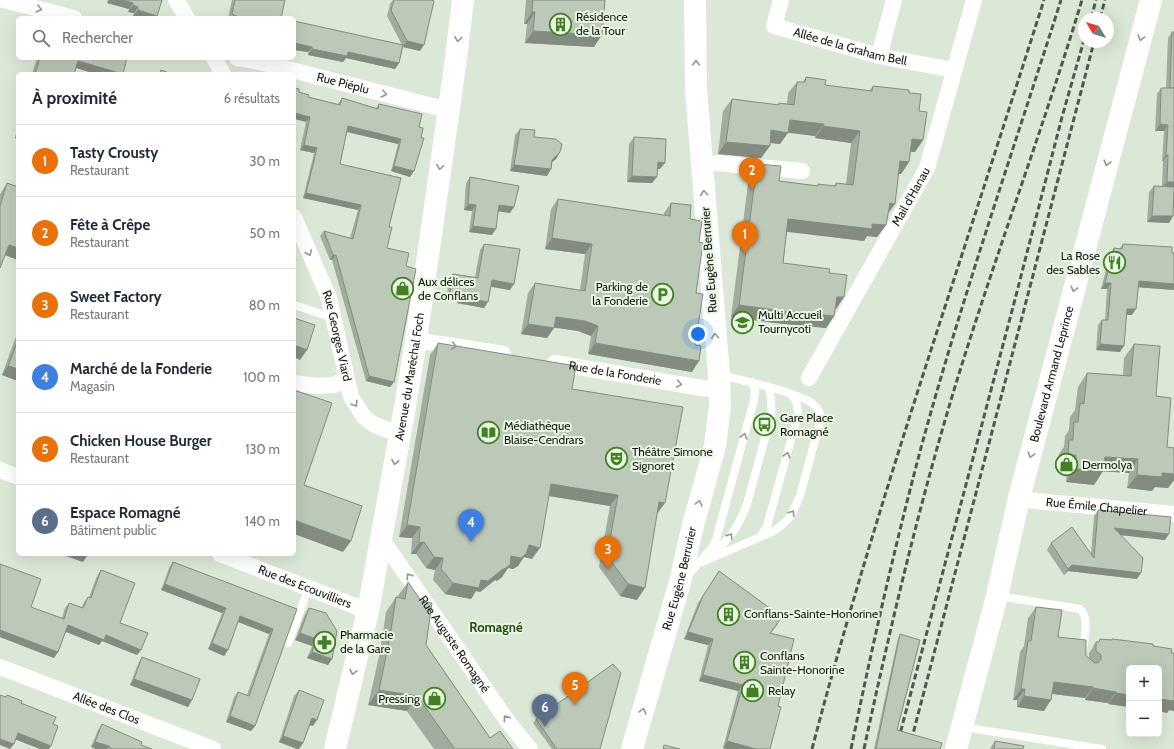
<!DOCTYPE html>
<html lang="fr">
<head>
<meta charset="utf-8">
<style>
	:root { --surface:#fff; --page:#f6f6f7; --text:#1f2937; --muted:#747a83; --line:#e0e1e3; --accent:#428121 }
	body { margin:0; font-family:Cabin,sans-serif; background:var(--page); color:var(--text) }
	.controls { position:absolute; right:12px; bottom:12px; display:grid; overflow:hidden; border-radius:6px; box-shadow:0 4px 16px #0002 }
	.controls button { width:36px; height:36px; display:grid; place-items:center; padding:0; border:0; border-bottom:1px solid var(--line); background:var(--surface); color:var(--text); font:20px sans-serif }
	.compass { position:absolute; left:1078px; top:12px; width:36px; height:36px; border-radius:50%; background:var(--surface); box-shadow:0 4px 16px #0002; rotate:308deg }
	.you { position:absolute; left:698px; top:334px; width:14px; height:14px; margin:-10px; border:3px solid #fff; border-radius:50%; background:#1a73e8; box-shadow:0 0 0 6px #1a73e833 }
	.badge { display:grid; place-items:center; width:26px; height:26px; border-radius:50%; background:var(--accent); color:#fff; font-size:13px; font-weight:700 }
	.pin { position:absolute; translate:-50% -33px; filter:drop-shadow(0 1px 2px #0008) }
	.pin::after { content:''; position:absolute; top:21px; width:14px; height:12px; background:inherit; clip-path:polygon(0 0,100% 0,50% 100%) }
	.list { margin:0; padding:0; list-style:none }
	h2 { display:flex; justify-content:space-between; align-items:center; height:52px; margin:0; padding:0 16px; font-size:17px }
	h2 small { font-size:13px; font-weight:400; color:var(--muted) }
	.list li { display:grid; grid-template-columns:26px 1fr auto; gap:12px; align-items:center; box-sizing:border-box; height:72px; padding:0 16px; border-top:1px solid var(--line) }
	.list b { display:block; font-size:15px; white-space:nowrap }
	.list p { margin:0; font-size:13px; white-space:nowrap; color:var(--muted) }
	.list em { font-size:13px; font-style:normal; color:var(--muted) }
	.icon { flex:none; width:22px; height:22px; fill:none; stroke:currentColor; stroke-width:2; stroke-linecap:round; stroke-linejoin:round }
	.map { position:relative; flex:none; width:1174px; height:749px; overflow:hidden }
	.search { position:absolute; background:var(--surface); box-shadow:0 4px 16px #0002; left:16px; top:16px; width:280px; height:44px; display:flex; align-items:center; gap:10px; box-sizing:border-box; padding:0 14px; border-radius:6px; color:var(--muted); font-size:15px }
	.panel { position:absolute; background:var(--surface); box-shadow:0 4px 16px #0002; left:16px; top:72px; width:280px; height:484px; border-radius:6px }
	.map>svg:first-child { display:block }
</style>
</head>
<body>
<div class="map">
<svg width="1174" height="749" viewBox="0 0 1174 749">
	<rect width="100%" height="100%" fill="#dce8d7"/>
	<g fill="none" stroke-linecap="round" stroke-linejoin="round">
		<!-- lane -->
		<g stroke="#fff" stroke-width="8">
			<polyline points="294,305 334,318"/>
			<polyline points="761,536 767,526 798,415 797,404 791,394"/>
			<path d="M712 554C730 540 739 525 747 504L771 416C772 405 772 397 768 386"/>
			<path d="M702 562 774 531 782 525 791 516 800 496 821 418C820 411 816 405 809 401 802 397 793 395 786 392 764 385 742 380 720 375"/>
			<polyline points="687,576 712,548 716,540 754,400 755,391 752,382"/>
			<path d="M998 596 1080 609C1090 618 1084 638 1083 651"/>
			<polyline points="288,643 309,587"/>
			<polyline points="963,727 1102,749"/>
		</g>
		<!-- street -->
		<g stroke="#fff" stroke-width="16">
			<polyline points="4,0 74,18"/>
			<polyline points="176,0 187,18"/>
			<path id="s1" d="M781 0 774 26 879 56 954 70"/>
			<polyline points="879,56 894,0"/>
			<polyline points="214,58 223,74"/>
			<path id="s2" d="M237 58 260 62 448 110"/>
			<polyline points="717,163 802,171"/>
			<path id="s3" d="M294 217 329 298 351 397 364 417 373 424 400 435"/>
			<polyline points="416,340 503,354"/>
			<path id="s4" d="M555 363 702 388 720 390"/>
			<path id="s5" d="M809 378 927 168 974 0"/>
			<polyline points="294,383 316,386 334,385 346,379"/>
			<polyline points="0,470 18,477"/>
			<path id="s6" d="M1019 498 1036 501 1174 514"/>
			<path id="s7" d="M381 538 508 722 530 749"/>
			<path id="s8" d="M220 554 368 611"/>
			<path id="s9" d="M0 667 213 749"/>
		</g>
		<!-- secondary -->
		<g stroke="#fff" stroke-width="22">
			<path id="s10" d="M335 749 368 611 405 407 416 340 455 66 463 0"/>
			<path id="s11" d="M632 749 680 582 692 529 715 446 720 406 719 375 696 89 695 0"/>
			<path id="s12" d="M956 749 997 596 1019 498 1151 0"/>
		</g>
		<!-- rail -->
		<g stroke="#51584f" stroke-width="3" stroke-dasharray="6 3" stroke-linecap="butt">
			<polyline points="1091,18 1096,0"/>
			<polyline points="1100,18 1105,0"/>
			<path d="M812 749C850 604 895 461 941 319 976 212 1010 106 1044 0"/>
			<path d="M851 749C872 647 895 545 922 444 963 295 1014 148 1061 0"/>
			<path d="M864 749C892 619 923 488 963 361 1001 240 1045 122 1082 0"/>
			<polyline points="896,749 1013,307 1062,117 1084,40"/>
			<polyline points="909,749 1094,42"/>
		</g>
	</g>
	<!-- wall -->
	<g fill="#a2ac9e">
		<polygon points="108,0 162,0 156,18 138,18 133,16 134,13 128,12 129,9 107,3"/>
		<polygon points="232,0 285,0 281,18 282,18 228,18"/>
		<polygon points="393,0 431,0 420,51 403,47 399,63 395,69 346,58 343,62 308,55 308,52 294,50 294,21 402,45 387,16 390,4"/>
		<polygon points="526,0 605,0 594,47 525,43 527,24 524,24"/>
		<polygon points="1172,32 1173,216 1169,223 1147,222 1149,192 1154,186 1162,186 1163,161 1162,161 1164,131 1155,131 1157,94 1161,88 1166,88 1168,38"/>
		<polygon points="37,58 127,58 76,68 74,74 32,74"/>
		<polygon points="806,77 825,85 869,91 873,86 909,93 919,111 923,140 915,152 911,152 909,162 901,174 898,174 895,204 888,214 886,225 877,237 867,236 864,241 787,231 783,263 829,273 844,297 836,309 835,309 834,316 826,328 775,323 731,317 749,176 757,164 779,181 817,186 818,184 834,186 836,183 846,184 851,143 815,138 815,136 788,132 780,144 770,143 761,158 718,154 723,111 732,99 778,105 779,103 787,104 788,93 797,82 803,82"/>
		<polygon points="299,92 308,97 338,104 342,98 376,108 379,104 419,127 410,177 391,171 398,144 346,132 340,164 389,227 387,248 406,266 394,382 390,387 366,381 332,260 330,260 320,236 324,231 350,238 358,210 303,198 314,153 300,150 306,122"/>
		<polygon points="18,125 18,139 15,138"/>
		<polygon points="520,129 560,152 556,159 552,162 551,169 547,176 510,171 515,135"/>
		<polygon points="634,137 660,169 657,169 652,183 627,182 629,144"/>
		<polygon points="470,177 510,213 498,211 492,235 469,232 472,211 464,210 466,183"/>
		<polygon points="7,183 18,187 18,260 5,255 0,268 0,194"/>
		<polygon points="558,199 664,215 664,213 671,203 690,219 699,242 696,293 695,345 692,372 588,354 591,336 578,331 554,327 547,338 521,334 528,293 535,283 580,290 585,254 545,249 551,209"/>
		<polygon points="484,244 510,290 491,287 484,308 457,303 457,301 446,299 449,280 453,274 475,277 480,250"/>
		<polygon points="1123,244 1174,253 1174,290 1138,287 1132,315 1127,315 1120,352 1096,350 1098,325 1102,320 1105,320 1107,289 1101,289 1110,254 1114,248 1119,249"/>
		<polygon points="18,331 18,381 2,375"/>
		<polygon points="438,343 572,389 657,514 637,600 620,596 599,567 610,506 549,496 532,559 524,557 518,566 513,569 508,568 502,577 497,581 495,580 480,592 476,591 471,599 445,594 433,580 435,570 426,568 416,554 411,554 412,538 399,537 430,355"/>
		<polygon points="1134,344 1156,396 1167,447 1174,448 1174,480 1168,488 1155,487 1152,491 1127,488 1129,473 1103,471 1094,485 1066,482 1067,469 1058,468 1059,454 1064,447 1065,436 1069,430 1070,417 1075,410 1078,387 1087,373 1123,375 1124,358"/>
		<polygon points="1098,510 1165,540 1121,535 1137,579 1068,571 1064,575 1047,550 1051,543 1091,554 1094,516"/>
		<polygon points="173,562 297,609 255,726 251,731 226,722 234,697 238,692 247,695 269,634 238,622 228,650 224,656 208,649 222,613 161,590 169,568"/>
		<polygon points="0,564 31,607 62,618 65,608 69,603 82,607 84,602 88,597 89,597 97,576 101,570 120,623 141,650 137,655 102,641 99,645 66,632 54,658 0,637"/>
		<polygon points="719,571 778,624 771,633 778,706 770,749 727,749 723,748 738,691 699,681 708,645 684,639 698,603"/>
		<polygon points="408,582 426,645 490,738 513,749 434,749 407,711 368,705 380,652 386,612 396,597 397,597"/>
		<polygon points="1036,607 1058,637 1089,658 1089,653 1096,642 1098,642 1100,639 1111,640 1112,639 1153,646 1171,653 1174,653 1174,711 1169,710 1167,713 1159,711 1159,668 1129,668 1129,707 1108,704 1108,703 1085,700 1085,698 1052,694 1044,711 1017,707 1017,700 1013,700 1020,652 1024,646 1028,618"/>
		<polygon points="309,608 332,659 328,665 307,658 312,646 295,640 305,614"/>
		<polygon points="900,634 897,730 940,749 874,749 898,638"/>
		<polygon points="142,657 192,700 188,707 130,685 138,664"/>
		<polygon points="299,690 313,726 310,725 303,743 299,749 297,749 279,742 294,696"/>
		<polygon points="536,719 600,749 552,749 533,723"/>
		<polygon points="102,724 141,745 152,749 96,749 91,747 98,730"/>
		<polygon points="995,741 1023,749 990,749 991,747"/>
	</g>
	<!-- shaded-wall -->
	<g fill="#848c81">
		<polygon points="109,0 123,0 133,3 129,9 107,3"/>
		<polygon points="133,5 138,7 134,13 128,12"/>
		<polygon points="138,10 157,16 156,18 138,18 133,16"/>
		<polygon points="532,12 535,12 527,24 524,24"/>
		<polygon points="533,31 602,35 594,47 525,43"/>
		<polygon points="407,41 424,45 420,51 403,47"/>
		<polygon points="294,43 312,47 308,52 294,50"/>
		<polygon points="312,49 348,52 399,63 395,69 346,58 343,62 308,55"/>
		<polygon points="78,61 123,74 95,74 73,67"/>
		<polygon points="294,113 310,117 306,122 294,119"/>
		<polygon points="790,120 824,124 815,136 782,132"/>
		<polygon points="1160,124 1168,125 1164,131 1155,131"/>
		<polygon points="348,126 401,139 398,144 344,131"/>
		<polygon points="823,126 860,131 851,143 815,138"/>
		<polygon points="771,130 788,133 780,144 763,142"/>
		<polygon points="18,133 18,139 15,138"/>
		<polygon points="912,139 923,140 915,152 904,151"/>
		<polygon points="726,142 770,146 761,158 718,154"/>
		<polygon points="304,145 317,148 314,153 300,150"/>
		<polygon points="560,152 556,159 548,166 552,160"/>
		<polygon points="1166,155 1168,155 1163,161 1162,161"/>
		<polygon points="900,161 909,162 901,174 892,173"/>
		<polygon points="658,162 665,163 660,169 654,169"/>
		<polygon points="514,165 551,169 547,176 510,171"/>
		<polygon points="394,166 414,171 410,177 391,171"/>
		<polygon points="632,176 657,177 652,183 627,182"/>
		<polygon points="1167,182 1174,182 1174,189 1162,188"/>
		<polygon points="306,193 361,205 358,210 303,198"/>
		<polygon points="890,203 895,204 886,215"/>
		<polygon points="468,204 476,205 472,211 464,210"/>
		<polygon points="499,205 514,207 510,213 495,211"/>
		<polygon points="1152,216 1173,216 1169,223 1147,222"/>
		<polygon points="788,219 872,224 886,225 877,237 867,236 864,241 780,231"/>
		<polygon points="473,226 496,229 492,235 469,232"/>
		<polygon points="552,238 592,244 585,254 545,249"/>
		<polygon points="9,245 18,248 18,260 2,254"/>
		<polygon points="333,255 336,255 332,260 330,260"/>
		<polygon points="492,280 514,284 510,290 488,286"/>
		<polygon points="1139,281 1174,284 1174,290 1135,287"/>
		<polygon points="1105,283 1111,283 1107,289 1101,289"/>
		<polygon points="450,293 461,295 457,301 446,299"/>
		<polygon points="461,297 488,302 484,308 457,303"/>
		<polygon points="837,297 844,297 836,309 829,308"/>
		<polygon points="739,305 834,316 826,328 775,323 731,317"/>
		<polygon points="1127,309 1136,309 1132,315 1123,314"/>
		<polygon points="556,317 585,321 598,326 591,336 578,331 549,327"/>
		<polygon points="528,324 554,328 547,338 521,334"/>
		<polygon points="595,343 699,361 692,372 588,354"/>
		<polygon points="1100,344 1124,346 1120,352 1096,350"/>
		<polygon points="294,345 307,350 300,360 294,357"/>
		<polygon points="8,366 18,369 18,381 2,375"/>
		<polygon points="369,376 394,382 390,387 366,381"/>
		<polygon points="1068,455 1076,455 1067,469 1058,468"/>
		<polygon points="1105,457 1138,459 1129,473 1096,471 1103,471 1094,485 1066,482 1075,469"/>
		<polygon points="1162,473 1174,474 1174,480 1168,488 1155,487 1152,491 1127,488 1137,475"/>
		<polygon points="551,484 618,495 610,506 543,495"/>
		<polygon points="659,502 665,503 657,514 651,513"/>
		<polygon points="294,520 351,541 343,552 294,534"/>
		<polygon points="407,525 420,527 412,538 399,537"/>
		<polygon points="1114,528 1169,534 1165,540 1110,534"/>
		<polygon points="424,542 416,554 411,554 419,543"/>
		<polygon points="529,545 540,548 532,559 524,557 518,566 513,569 508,568 502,577 497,581 495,580 480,592 476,591 471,599 445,594 453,583 481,580 511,556"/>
		<polygon points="60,554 82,554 87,556 83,562"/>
		<polygon points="434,557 443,558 435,570 426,568"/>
		<polygon points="1072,565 1141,573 1137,579 1068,571 1064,575 1068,569"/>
		<polygon points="165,584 226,608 222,613 161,590"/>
		<polygon points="628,584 645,588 637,600 620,596"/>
		<polygon points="240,616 273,629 269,634 236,621"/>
		<polygon points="68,625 106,635 141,650 137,655 102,641 99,645 64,631"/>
		<polygon points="0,630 58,652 54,658 0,637"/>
		<polygon points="688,632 713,639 708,645 684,639"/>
		<polygon points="300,633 316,639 312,646 295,640"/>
		<polygon points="212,643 228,650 224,656 208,649"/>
		<polygon points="312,652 332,659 328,665 307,658"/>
		<polygon points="703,675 743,685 738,691 699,681"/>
		<polygon points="134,679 192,700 188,707 130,685"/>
		<polygon points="1054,682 1093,687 1085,698 1046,693"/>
		<polygon points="1093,688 1116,692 1108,703 1085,700"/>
		<polygon points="1021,689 1025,689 1017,700 1013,700"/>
		<polygon points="379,690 417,696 407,711 368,705"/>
		<polygon points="1116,693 1129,695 1129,707 1108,704"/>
		<polygon points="1024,696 1051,700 1044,711 1017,707"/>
		<polygon points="1159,699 1174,701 1174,711 1169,710 1167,713 1159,711"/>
		<polygon points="230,716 255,726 251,731 226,722"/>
		<polygon points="312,718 317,720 313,726 308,725"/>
		<polygon points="18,733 51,746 49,749 40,749 14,739"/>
		<polygon points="283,736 303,743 299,749 297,749 279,742"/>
		<polygon points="0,739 14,744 10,749 0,745"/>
		<polygon points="727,741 756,749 727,749 723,748"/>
		<polygon points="95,742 109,746 107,749 96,749 91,747"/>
	</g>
	<!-- building -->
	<g fill="#bcc8b8" stroke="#848c81">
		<polygon points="123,0 162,0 157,16 138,10 138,7 133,5 133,3"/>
		<polygon points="235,0 285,0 281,18 282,18 241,18 232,14"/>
		<polygon points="394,0 431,0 434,1 424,45 407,41 391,10"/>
		<polygon points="533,0 605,0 602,35 533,31 535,12 532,12"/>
		<polygon points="294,21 403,45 399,63 348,52 347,56 312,49 312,47 294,43"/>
		<polygon points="1172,32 1174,32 1174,88 1170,88"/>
		<polygon points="40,58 127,58 123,74 78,61 74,74 35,74"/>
		<polygon points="161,70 172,74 160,74"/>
		<polygon points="806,77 826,80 825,85 872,91 873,86 909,90 909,93 921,94 919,111 927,112 923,140 912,139 909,162 900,161 895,204 890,203 886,225 872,224 872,229 788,219 783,263 830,269 829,273 847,275 844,297 837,297 834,316 783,311 739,305 757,164 781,166 779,181 818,186 818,184 836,186 836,183 853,185 860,131 823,126 824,124 790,120 788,133 771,130 770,146 726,142 732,99 779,105 779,103 794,105 797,82 805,82"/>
		<polygon points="294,88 299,89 299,92 309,95 308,97 340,105 342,98 378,109 379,104 422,114 419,127 423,128 421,138 424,138 414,171 394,166 401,139 348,126 340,164 401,178 389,227 392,227 387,248 409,253 406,266 416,269 394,382 369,376 336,255 333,255 324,231 353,239 361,205 306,193 317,148 304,145 310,117 294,113"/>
		<polygon points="1161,88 1174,88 1174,182 1167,182 1168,155 1166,155 1168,125 1160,124"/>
		<polygon points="520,129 535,130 534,137 556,139 562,144 560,152 552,160 551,169 514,165"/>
		<polygon points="634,137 666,139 665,163 658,162 657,177 632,176"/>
		<polygon points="470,177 519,186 514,207 499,205 496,229 473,226 476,205 468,204"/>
		<polygon points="7,183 18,187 18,248 9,245 0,268 0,206"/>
		<polygon points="1154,186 1174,187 1173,216 1152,216"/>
		<polygon points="558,199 670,216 671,203 691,205 690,219 702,221 699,242 703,243 696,293 703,294 695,345 701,346 699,361 595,343 598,326 585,321 556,317 554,328 528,324 535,283 585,291 592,244 552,238"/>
		<polygon points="484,244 520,249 514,284 492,280 488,302 461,297 461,295 450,293 453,274 478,278"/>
		<polygon points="1123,244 1172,247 1172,253 1174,253 1174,284 1139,281 1136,309 1127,309 1124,346 1100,344 1102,320 1108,320 1111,283 1105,283 1114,248 1122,249"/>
		<polygon points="294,259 296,259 294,266"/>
		<polygon points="294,318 315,325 307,350 294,345"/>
		<polygon points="18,340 18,369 8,366"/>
		<polygon points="438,343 576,366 572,389 683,407 665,503 659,502 645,588 628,584 607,556 618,495 551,484 540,548 529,545 526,554 521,558 511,556 510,565 504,569 503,569 488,581 481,580 479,588 453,583 441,569 443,558 434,557 424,542 419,543 420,527 407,525"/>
		<polygon points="1134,344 1160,346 1156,396 1171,398 1167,447 1174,448 1174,474 1162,473 1162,477 1137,475 1138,459 1105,457 1103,471 1075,469 1076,455 1068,455 1069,440 1073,440 1074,422 1078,422 1080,403 1084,404 1087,373 1131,376"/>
		<polygon points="294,390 332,403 304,485 362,506 351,541 294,520"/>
		<polygon points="1098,510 1171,517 1169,534 1114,528 1143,558 1141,573 1072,565 1068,569 1051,543 1072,527 1094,558"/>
		<polygon points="82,554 88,554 87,556"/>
		<polygon points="173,562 297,609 255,726 230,716 238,692 249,696 273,629 240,616 228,650 212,643 226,608 165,584"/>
		<polygon points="0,564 41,579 31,607 64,619 69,603 83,608 88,597 91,598 101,570 135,583 120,623 148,633 141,650 106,635 104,640 68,625 58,652 0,630"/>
		<polygon points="719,571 782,617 770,633 794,639 778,706 781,707 770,749 756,749 727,741 743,685 703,675 713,639 688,632 703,596"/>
		<polygon points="408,582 422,602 432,603 426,645 490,738 500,731 513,749 455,749 417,696 379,690 390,637 396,597 405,599"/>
		<polygon points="1036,607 1062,610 1058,637 1086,640 1086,656 1095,663 1098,663 1101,659 1101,655 1096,651 1096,642 1099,642 1100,639 1112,640 1112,639 1153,644 1153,646 1172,649 1171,653 1174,653 1174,701 1159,699 1159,668 1129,668 1129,695 1116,693 1116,692 1093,688 1093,687 1054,682 1051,700 1024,696 1025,689 1021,689 1028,641 1031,641"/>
		<polygon points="309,608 326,613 337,631 332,659 312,652 316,639 300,633"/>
		<polygon points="900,634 920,640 897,730 942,743 940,749 876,749"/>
		<polygon points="142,657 200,679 192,700 134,679"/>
		<polygon points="613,664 621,673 600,749 557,749 536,719"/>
		<polygon points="299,690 324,700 317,720 312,718 303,743 283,736"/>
		<polygon points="0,695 6,697 7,695 22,701 21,703 56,717 53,724 58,726 51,746 18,733 14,744 0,739"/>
		<polygon points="102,724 142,742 141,745 152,749 111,749 109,746 95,742"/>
		<polygon points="995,741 1024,746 1023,749 994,749"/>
		<polygon points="664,745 680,749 663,749"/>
	</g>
	<!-- one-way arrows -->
	<defs><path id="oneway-chevron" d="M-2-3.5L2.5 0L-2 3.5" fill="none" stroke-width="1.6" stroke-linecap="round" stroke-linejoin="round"/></defs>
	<g stroke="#959794">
		<use href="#oneway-chevron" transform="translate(39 9) rotate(14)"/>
		<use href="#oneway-chevron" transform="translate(1141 38) rotate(105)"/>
		<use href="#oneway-chevron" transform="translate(458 39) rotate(97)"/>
		<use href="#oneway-chevron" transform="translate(696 63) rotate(-90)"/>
		<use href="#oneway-chevron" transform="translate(384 94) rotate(14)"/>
		<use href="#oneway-chevron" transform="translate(1107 163) rotate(105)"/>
		<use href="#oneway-chevron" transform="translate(440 167) rotate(98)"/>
		<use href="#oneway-chevron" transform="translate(704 193) rotate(-94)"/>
		<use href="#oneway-chevron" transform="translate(309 253) rotate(67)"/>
		<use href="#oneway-chevron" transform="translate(1074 289) rotate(105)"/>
		<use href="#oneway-chevron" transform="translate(715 336) rotate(-94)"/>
		<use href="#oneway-chevron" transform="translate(454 346) rotate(10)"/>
		<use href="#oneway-chevron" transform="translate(679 384) rotate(10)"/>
		<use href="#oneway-chevron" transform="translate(355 404) rotate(57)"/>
		<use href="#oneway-chevron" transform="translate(744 436) rotate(-75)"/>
		<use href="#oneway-chevron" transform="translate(787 455) rotate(-74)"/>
		<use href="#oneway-chevron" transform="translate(1031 455) rotate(105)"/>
		<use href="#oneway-chevron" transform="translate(395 462) rotate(101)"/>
		<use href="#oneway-chevron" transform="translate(699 503) rotate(-75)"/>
		<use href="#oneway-chevron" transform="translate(792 513) rotate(-58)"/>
		<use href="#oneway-chevron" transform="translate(730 536) rotate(-55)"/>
		<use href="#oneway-chevron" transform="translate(409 576) rotate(-124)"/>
		<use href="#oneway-chevron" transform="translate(353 672) rotate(103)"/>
		<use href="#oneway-chevron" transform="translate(643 711) rotate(-74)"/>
		<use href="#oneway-chevron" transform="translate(506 718) rotate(-126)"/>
	</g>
	<!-- icons -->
	<defs>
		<symbol id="building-ring" viewBox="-11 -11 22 22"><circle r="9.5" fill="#e9f6e4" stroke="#428121" stroke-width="1.5"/><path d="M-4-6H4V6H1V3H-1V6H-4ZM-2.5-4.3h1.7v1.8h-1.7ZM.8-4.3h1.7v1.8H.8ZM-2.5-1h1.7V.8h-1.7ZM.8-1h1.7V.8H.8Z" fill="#428121"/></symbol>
		<symbol id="restaurant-ring" viewBox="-11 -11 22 22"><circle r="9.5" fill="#e9f6e4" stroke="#428121" stroke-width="1.5"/><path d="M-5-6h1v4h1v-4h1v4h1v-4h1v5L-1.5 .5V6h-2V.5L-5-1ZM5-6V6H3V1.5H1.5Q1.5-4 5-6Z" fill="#428121"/></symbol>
		<symbol id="shop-ring" viewBox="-11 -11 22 22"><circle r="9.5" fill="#e9f6e4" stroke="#428121" stroke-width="1.5"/><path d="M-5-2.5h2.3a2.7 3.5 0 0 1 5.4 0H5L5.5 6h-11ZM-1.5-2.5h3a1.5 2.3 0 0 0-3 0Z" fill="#428121"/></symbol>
		<symbol id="parking-ring" viewBox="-11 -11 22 22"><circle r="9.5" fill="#e9f6e4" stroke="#428121" stroke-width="1.5"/><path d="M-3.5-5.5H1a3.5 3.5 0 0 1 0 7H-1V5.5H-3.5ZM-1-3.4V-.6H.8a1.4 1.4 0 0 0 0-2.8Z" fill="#428121"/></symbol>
		<symbol id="school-ring" viewBox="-11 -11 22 22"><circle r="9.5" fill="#e9f6e4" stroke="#428121" stroke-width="1.5"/><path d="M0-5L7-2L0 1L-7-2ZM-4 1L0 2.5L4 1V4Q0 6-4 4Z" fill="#428121"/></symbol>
		<symbol id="bus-ring" viewBox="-11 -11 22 22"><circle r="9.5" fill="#e9f6e4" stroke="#428121" stroke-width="1.5"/><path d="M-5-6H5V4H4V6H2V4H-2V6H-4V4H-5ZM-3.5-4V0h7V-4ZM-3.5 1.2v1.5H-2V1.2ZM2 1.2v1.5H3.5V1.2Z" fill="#428121"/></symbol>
		<symbol id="library-ring" viewBox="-11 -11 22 22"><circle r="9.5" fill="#e9f6e4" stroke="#428121" stroke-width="1.5"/><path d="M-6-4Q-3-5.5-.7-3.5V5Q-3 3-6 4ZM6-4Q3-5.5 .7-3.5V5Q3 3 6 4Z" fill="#428121"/></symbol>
		<symbol id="theatre-ring" viewBox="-11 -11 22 22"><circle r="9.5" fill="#e9f6e4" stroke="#428121" stroke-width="1.5"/><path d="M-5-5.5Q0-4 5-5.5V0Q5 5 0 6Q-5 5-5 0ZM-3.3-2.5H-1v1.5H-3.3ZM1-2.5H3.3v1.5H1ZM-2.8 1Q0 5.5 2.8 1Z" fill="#428121"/></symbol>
		<symbol id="pharmacy-ring" viewBox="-11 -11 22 22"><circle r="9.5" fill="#e9f6e4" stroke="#428121" stroke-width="1.5"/><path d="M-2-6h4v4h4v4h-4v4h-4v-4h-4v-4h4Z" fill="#428121"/></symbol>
	</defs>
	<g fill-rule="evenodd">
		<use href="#building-ring" x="548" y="12" width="25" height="25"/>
		<use href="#restaurant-ring" x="1102" y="250" width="25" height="25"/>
		<use href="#shop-ring" x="390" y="276" width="25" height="25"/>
		<use href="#parking-ring" x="650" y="282" width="25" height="25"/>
		<use href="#school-ring" x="730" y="310" width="25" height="25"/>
		<use href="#bus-ring" x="752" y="412" width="25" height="25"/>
		<use href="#library-ring" x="476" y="420" width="25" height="25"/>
		<use href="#theatre-ring" x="604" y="446" width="25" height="25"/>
		<use href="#shop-ring" x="1054" y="452" width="25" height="25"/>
		<use href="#building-ring" x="716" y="602" width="25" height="25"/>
		<use href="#pharmacy-ring" x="312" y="630" width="25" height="25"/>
		<use href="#building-ring" x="732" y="650" width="25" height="25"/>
		<use href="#shop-ring" x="740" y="678" width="25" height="25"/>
		<use href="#shop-ring" x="422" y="686" width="25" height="25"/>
	</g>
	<g text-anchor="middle" stroke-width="4" stroke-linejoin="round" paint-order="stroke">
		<!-- poi labels -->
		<g font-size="12" fill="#141812" stroke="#e9f6e4" text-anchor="start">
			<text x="576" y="21">Résidence<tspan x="576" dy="14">de la Tour</tspan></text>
			<text x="1100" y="260" text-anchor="end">La Rose<tspan x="1100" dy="14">des Sables</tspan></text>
			<text x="418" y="286">Aux délices<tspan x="418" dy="14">de Conflans</tspan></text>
			<text x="648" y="291" text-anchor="end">Parking de<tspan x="648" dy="14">la Fonderie</tspan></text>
			<text x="758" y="319">Multi Accueil<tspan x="758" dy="14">Tournycoti</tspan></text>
			<text x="780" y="422">Gare Place<tspan x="780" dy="14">Romagné</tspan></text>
			<text x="504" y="430">Médiathèque<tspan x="504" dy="14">Blaise-Cendrars</tspan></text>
			<text x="632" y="456">Théâtre Simone<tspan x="632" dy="14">Signoret</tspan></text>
			<text x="1082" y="469">Dermolya</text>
			<text x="744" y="618">Conflans-Sainte-Honorine</text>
			<text x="340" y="639">Pharmacie<tspan x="340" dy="14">de la Gare</tspan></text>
			<text x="760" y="660">Conflans<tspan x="760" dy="14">Sainte-Honorine</tspan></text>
			<text x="768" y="695">Relay</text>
			<text x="420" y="703" text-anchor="end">Pressing</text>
		</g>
		<!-- street labels -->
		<g font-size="12" fill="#141812" stroke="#e9f6e4">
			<text dy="4" stroke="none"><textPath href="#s1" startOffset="106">Allée de la Graham Bell</textPath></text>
			<text dy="4" stroke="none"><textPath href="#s2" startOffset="109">Rue Piéplu</textPath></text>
			<text dy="4" stroke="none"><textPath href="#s5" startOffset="208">Mail d'Hanau</textPath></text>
			<text transform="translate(709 260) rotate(-94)" y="4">Rue Eugène Berrurier</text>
			<text dy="4" stroke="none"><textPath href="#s3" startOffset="127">Rue Georges Viard</textPath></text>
			<text dy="4" stroke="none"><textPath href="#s4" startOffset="61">Rue de la Fonderie</textPath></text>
			<text dy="4" stroke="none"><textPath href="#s12" startOffset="387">Boulevard Armand Leprince</textPath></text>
			<text dy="4" stroke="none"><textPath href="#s10" startOffset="380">Avenue du Maréchal Foch</textPath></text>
			<text dy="4" stroke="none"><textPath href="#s6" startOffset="78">Rue Émile Chapelier</textPath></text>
			<text dy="4" stroke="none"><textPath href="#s11" startOffset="177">Rue Eugène Berrurier</textPath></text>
			<text dy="4" stroke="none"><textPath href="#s8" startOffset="91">Rue des Ecouvilliers</textPath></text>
			<text dy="4" stroke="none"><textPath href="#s7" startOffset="129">Rue Auguste Romagné</textPath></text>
			<text dy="4" stroke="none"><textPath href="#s9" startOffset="114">Allée des Clos</textPath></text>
		</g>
		<!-- neighbourhood labels -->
		<g font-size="13" font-weight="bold" fill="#254d10" stroke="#e9f6e4">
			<text x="496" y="632">Romagné</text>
		</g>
	</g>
</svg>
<div class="controls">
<button>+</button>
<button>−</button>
</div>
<svg class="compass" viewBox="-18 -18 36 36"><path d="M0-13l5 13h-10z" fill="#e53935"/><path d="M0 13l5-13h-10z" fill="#747a83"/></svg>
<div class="you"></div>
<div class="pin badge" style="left:745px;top:254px;background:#e8710a">1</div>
<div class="pin badge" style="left:752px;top:190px;background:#e8710a">2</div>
<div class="pin badge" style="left:608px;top:569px;background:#e8710a">3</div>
<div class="pin badge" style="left:471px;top:542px;background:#3f7fe0">4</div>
<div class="pin badge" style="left:575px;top:705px;background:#e8710a">5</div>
<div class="pin badge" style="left:545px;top:727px;background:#5c6f8a">6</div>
<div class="search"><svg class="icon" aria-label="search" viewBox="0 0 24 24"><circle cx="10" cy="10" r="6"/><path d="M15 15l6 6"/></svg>Rechercher</div>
<section class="panel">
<h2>À proximité<small>6 résultats</small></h2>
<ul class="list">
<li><span class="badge" style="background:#e8710a">1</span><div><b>Tasty Crousty</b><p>Restaurant</p></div><em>30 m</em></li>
<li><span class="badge" style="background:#e8710a">2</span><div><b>Fête à Crêpe</b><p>Restaurant</p></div><em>50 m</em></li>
<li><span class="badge" style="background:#e8710a">3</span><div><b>Sweet Factory</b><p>Restaurant</p></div><em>80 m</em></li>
<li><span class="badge" style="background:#3f7fe0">4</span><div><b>Marché de la Fonderie</b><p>Magasin</p></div><em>100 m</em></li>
<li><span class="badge" style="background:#e8710a">5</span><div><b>Chicken House Burger</b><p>Restaurant</p></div><em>130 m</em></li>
<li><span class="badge" style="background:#5c6f8a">6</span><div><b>Espace Romagné</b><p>Bâtiment public</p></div><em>140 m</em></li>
</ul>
</section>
</div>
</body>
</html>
